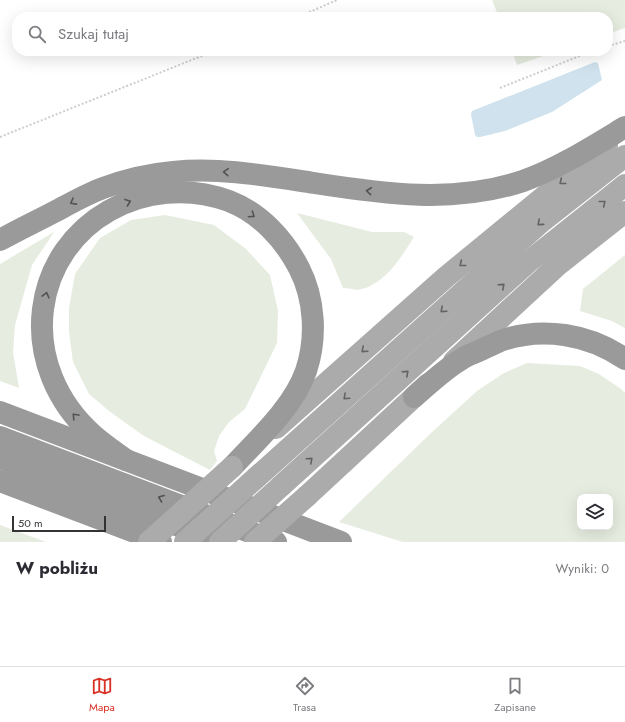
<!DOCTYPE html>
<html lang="pl">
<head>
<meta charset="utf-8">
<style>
	:root { --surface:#fff; --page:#f7f7f7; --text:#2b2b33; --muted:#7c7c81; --line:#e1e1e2; --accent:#d93025 }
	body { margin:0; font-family:Jost,sans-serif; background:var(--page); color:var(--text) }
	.controls { position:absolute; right:12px; bottom:12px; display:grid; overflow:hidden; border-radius:8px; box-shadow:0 4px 16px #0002 }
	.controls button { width:36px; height:36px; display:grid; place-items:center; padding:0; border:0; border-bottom:1px solid var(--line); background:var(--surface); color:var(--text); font:20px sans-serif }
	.scale { position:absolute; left:12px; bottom:10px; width:94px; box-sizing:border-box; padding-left:4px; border:2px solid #333; border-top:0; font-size:11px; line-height:14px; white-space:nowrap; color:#333; -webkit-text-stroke:3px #fff; paint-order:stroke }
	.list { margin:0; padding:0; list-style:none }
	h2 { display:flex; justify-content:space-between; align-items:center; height:52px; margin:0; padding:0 16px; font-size:17px }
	h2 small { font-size:13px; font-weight:400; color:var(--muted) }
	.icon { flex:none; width:22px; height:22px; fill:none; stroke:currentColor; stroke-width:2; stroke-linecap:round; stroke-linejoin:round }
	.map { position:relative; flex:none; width:625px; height:542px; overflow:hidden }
	.search { position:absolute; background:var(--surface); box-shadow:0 4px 16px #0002; left:12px; right:12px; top:12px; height:44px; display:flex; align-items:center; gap:10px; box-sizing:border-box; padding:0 14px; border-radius:16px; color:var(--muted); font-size:15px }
	.sheet { height:124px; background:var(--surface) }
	nav { display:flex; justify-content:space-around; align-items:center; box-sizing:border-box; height:56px; border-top:1px solid var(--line); background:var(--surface); font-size:11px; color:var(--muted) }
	nav a { display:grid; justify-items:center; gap:2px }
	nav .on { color:var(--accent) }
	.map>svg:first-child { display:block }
</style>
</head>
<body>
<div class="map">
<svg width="625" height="542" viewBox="0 0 625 542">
	<rect width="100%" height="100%" fill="#fff"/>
	<!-- green -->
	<g fill="#e6ecdf" fill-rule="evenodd">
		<polygon points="492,0 625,0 625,28 608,34 608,17 499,17"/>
		<polygon points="512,51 558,51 517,65"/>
		<path d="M297 213 372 232H404L414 237C402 256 386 283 362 289 357 291 349 288 343 288L331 259Z"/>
		<polygon points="165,215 214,225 246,249 270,275 278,311 277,343 245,409 229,422 219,436 214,451 217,461 210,470 144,436 109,411 89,394 73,362 69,332 69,308 75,274 100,238 131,220"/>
		<polygon points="54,232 32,265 15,325 13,352 19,388 0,381 0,264"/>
		<polygon points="625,255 625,328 612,321 580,311 583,289"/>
		<path d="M527 363 580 366 599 374 621 389 625 393V542H403L339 522 431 433 477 391 504 373ZM580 497H610V527H580Z"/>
		<polygon points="0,525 46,542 0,542"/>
	</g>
	<!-- water -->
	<polygon fill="#cfe2ee" points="595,62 598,63 602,80 552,112 505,131 480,137 477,137 475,135 471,114 472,111"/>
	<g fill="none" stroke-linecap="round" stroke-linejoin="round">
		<!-- path -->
		<g stroke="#cdcdcd" stroke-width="2" stroke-dasharray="2 2" stroke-linecap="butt">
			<polyline points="298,17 337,0"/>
			<polyline points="608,46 625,41"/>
			<polyline points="500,88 592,51"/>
			<polyline points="0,137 214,51"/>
		</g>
		<!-- major -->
		<g stroke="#ababab" stroke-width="22">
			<polyline points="454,361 559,264 625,212"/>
			<polyline points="276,428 446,277 607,145"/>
			<polyline points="257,477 541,222 625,156"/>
			<polyline points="281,486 527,263 625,185"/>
			<polyline points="307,496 428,384"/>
		</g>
		<!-- highway -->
		<g stroke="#9a9a9a" stroke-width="22">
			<path d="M0 240C18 230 37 221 56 211 71 203 87 194 103 188 125 180 150 174 173 172 220 167 268 176 314 183 384 194 455 204 523 181 559 168 592 147 625 127"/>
			<path d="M414 397C428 385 446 368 462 359 467 355 475 353 481 350 487 347 494 344 500 341 542 326 589 334 625 359"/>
			<polyline points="0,412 341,542"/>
			<polyline points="0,437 276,542"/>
			<polyline points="0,458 221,542"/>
			<path d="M126 460C115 452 103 444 93 435 57 403 37 357 43 309 54 221 146 171 229 201 260 213 284 239 299 268 315 299 317 338 306 371 293 408 258 439 232 467"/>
			<polyline points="0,481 161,542"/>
		</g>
		<!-- major-bridge -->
		<g stroke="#ababab" stroke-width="22">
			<polyline points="149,542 232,467"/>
			<polyline points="185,542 257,477"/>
			<polyline points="220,542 281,486"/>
			<polyline points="255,542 307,496"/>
		</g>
	</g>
	<!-- one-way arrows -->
	<defs><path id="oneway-chevron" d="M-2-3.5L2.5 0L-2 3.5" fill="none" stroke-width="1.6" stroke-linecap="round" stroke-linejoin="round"/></defs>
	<g stroke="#525252">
		<use href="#oneway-chevron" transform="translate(226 172) rotate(-176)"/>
		<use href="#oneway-chevron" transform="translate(369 191) rotate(-174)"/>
		<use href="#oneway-chevron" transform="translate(73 202) rotate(152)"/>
		<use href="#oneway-chevron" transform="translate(128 202) rotate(-20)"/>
		<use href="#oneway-chevron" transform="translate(252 215) rotate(34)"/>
		<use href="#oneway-chevron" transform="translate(46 295) rotate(-76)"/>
		<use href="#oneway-chevron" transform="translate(75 416) rotate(-133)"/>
		<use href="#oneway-chevron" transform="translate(161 498) rotate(-159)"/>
	</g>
	<g stroke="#636363">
		<use href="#oneway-chevron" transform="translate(562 182) rotate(141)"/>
		<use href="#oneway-chevron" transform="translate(603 203) rotate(-39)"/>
		<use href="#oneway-chevron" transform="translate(540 223) rotate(139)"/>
		<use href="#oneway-chevron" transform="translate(462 264) rotate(141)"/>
		<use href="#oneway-chevron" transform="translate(502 286) rotate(-42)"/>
		<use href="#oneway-chevron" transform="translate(443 310) rotate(138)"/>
		<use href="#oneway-chevron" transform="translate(364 350) rotate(138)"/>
		<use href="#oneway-chevron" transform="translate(406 373) rotate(-42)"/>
		<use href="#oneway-chevron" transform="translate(346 397) rotate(138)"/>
		<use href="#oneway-chevron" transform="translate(310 460) rotate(-42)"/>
	</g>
</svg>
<div class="controls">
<button><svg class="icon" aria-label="layers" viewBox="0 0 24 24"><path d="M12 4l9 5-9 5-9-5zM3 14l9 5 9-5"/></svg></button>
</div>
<div class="scale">50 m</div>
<div class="search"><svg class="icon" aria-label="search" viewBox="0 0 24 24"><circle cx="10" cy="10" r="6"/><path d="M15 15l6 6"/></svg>Szukaj tutaj</div>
</div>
<section class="sheet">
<h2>W pobliżu<small>Wyniki: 0</small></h2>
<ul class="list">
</ul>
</section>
<nav>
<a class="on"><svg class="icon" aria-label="map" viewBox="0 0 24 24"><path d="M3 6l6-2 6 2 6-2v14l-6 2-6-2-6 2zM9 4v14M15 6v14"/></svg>Mapa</a>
<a><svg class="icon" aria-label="directions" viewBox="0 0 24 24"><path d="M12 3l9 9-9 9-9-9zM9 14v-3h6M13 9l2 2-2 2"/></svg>Trasa</a>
<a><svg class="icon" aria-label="saved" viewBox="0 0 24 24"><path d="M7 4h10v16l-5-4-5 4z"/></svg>Zapisane</a>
</nav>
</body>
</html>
